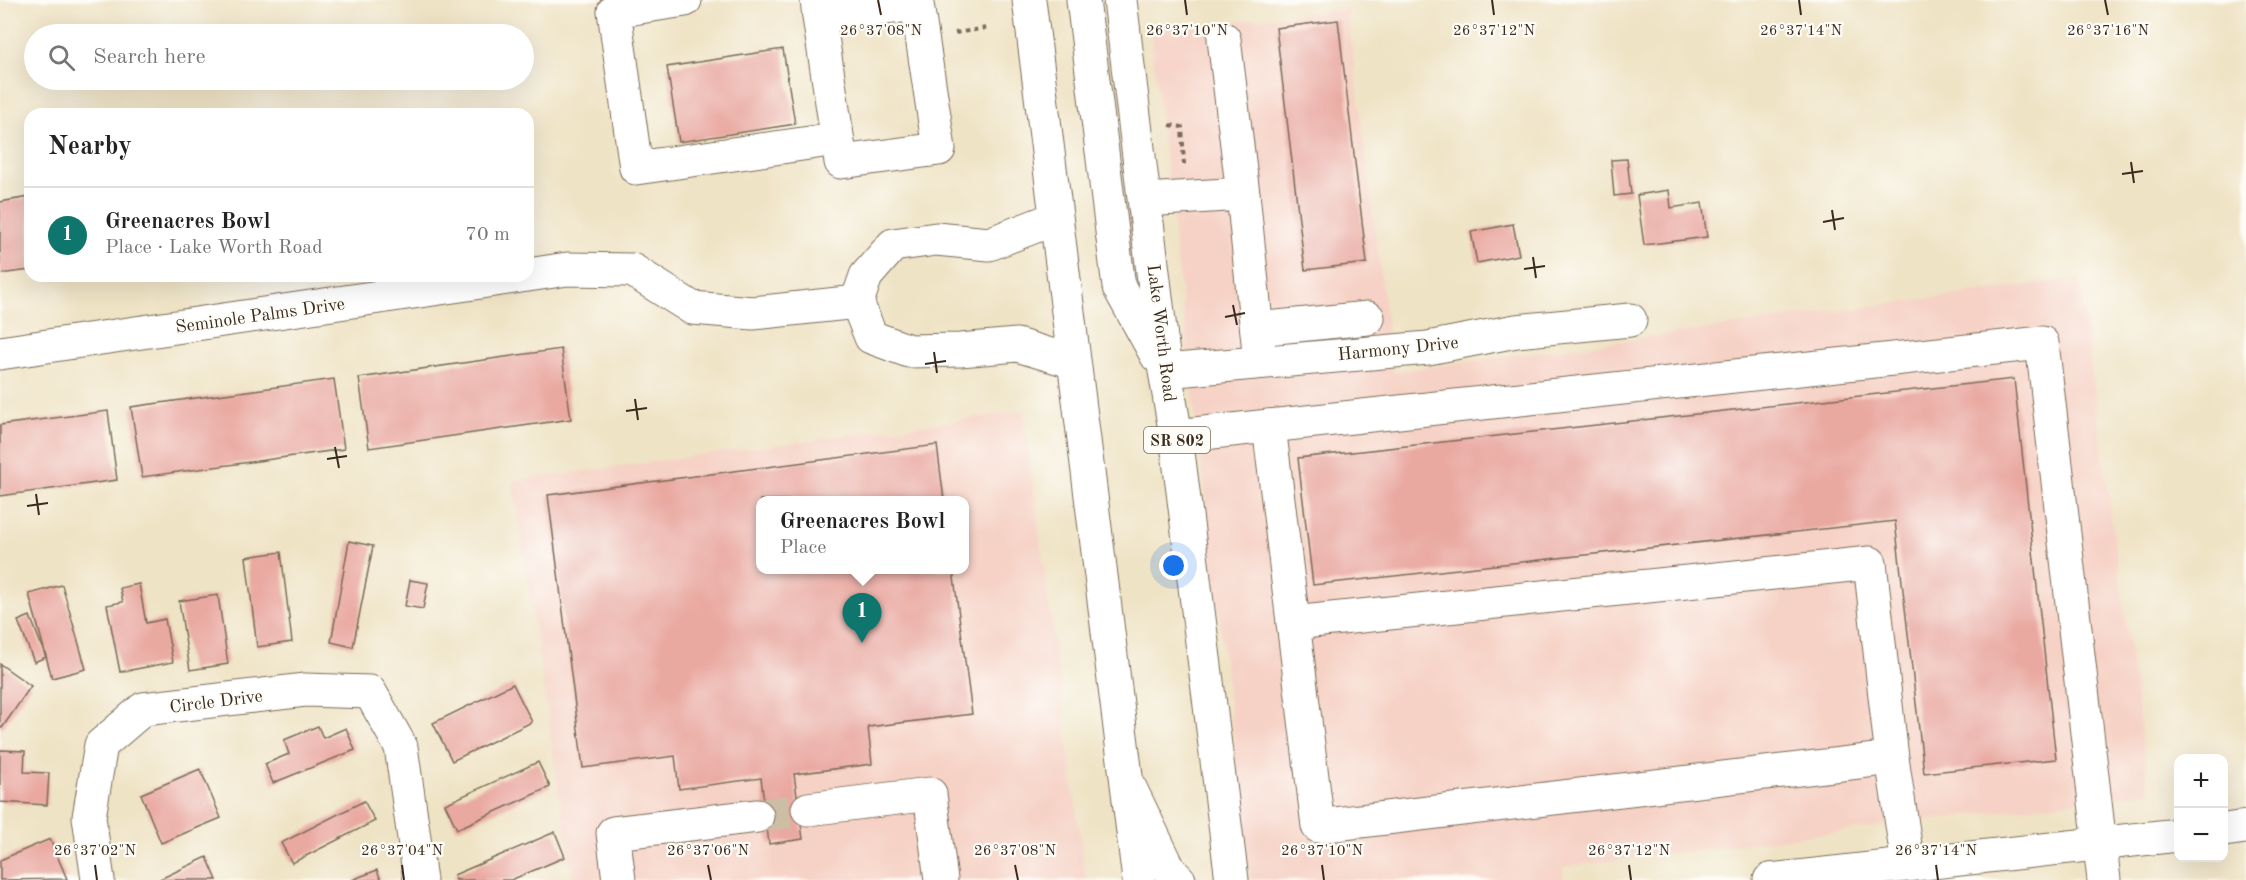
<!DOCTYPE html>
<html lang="en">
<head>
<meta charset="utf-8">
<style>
	:root { --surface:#fff; --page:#f6f6f6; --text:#222; --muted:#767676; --line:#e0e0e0; --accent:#0f766e }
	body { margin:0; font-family:"Old Standard TT",serif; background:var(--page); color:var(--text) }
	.controls { position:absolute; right:18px; bottom:18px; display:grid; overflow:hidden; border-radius:12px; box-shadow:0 6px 24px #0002 }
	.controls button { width:54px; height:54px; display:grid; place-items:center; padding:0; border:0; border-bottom:2px solid var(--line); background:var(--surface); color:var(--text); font:30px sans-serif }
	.you { position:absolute; left:1174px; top:566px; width:21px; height:21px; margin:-15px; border:4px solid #fff; border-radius:50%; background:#1a73e8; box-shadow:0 0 0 9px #1a73e833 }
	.badge { display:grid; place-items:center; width:39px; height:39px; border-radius:50%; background:var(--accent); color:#fff; font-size:20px; font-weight:700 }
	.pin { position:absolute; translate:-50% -50px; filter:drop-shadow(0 2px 3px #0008) }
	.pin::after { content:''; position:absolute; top:32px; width:21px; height:18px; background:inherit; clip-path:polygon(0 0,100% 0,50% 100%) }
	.popup { position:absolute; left:756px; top:496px; width:213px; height:78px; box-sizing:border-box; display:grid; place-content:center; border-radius:12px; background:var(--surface); filter:drop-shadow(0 2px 4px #0005); font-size:20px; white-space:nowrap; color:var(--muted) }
	.popup b { font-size:22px; color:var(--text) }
	.popup::after { content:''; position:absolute; left:50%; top:100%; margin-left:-12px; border:12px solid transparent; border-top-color:var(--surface) }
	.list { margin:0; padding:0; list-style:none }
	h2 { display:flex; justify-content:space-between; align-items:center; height:78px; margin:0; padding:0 24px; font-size:26px }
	h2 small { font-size:20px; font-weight:400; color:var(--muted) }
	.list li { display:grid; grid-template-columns:39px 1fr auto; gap:18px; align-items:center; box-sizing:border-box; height:96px; padding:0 24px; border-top:2px solid var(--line) }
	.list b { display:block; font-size:22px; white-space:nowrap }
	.list p { margin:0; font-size:20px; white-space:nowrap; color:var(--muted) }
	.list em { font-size:20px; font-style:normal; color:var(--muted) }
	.icon { flex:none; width:33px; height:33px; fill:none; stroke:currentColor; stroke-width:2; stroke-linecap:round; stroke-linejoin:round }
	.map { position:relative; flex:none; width:2246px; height:880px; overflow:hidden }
	.search { position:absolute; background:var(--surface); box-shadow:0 6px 24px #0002; left:24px; top:24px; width:510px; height:66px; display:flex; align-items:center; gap:15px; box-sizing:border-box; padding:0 21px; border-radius:33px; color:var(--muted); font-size:22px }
	.panel { position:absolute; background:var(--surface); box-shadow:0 6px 24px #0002; left:24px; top:108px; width:510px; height:174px; border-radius:18px }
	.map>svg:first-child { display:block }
</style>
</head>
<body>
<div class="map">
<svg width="2246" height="880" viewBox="0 0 2246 880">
	<rect width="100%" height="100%" fill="#fdfcf7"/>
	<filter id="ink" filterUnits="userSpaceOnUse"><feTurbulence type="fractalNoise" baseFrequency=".0167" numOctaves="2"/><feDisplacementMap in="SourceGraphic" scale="12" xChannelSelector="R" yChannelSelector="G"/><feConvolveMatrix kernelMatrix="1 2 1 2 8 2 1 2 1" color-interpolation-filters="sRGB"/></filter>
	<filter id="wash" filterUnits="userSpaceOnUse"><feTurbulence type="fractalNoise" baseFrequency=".008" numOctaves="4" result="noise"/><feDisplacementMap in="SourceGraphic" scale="24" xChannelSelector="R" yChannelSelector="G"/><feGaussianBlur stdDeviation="1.35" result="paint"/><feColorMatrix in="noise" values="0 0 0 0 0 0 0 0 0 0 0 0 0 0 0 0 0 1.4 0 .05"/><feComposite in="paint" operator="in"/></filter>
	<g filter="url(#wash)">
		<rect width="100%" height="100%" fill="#efe3c5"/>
		<!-- built -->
		<g fill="#f6d1c5" fill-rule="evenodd">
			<polygon points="1347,9 1393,372 2079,278 2149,792 1563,867 1564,880 1250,880 1150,30"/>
			<path d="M1023 411 1086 880H572L513 481ZM760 500H964V570H760Z"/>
		</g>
		<g id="blocks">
			<!-- building -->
			<g fill="#e9a8a0">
				<polygon points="1338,20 1367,263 1305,270 1276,28"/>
				<polygon points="783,49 795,124 679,142 667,67"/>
				<polygon points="1627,159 1631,194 1614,196 1611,160"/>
				<polygon points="1669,190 1671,208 1702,203 1707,237 1644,245 1637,195"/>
				<polygon points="30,197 30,270 0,274 0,202"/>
				<polygon points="1513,224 1519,255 1477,263 1471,232"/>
				<polygon points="561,349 571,419 369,448 359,378"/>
				<polygon points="334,379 344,449 142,477 131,407"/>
				<polygon points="2014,379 2056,759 1924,773 1895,521 1313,585 1298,458"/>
				<polygon points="108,411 117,480 0,496 0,425"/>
				<polygon points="937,445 944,500 760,500 760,570 953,570 972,714 868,727 872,764 794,774 803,839 769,844 761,778 679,789 675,756 583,768 548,495"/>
				<polygon points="349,541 373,546 353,647 331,642"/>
				<polygon points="281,552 292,642 257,647 246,557"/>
				<polygon points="410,580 428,583 423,609 405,606"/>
				<polygon points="139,584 146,623 165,619 173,662 120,672 107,605 123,602 120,588"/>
				<polygon points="62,585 86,669 52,678 29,594"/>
				<polygon points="218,595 228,664 190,670 179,601"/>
				<polygon points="30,616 46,657 34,662 18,621"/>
				<polygon points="0,664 31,686 2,728 0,727"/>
				<polygon points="513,684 532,722 452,761 433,723"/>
				<polygon points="318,726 323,738 346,728 355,750 273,783 265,764 289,754 284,740"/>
				<polygon points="0,750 25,751 24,772 49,773 47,805 0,802"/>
				<polygon points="538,762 550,787 457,829 445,804"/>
				<polygon points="200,769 221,818 161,843 141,794"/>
				<polygon points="364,801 375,821 292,863 281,843"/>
				<polygon points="555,832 565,857 511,880 456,880 454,875"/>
				<polygon points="50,839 67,879 0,880 0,860"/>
				<polygon points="207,857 217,880 158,880"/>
				<polygon points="377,870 381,880 352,880"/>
			</g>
		</g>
	</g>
	<g filter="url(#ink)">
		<use href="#blocks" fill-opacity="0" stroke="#7a6b58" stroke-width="1.5"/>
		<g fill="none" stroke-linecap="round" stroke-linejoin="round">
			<!-- minor-tunnel -->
			<polyline stroke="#cbbea4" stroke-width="33" stroke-dasharray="33 16" stroke-linecap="butt" points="757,816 808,809"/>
			<defs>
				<g id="minor">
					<polyline points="685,0 614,11 636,168 837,139"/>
					<polyline points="817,0 819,17 841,162 939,149 917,4 819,17"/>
					<polyline points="1224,39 1243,194"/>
					<polyline points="1145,200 1243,194 1260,362"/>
					<polyline points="1056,218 989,244 936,239 893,245 866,276 857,302 871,337 909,351 960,350 1017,345 1074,362"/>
					<polyline points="528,275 567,269 632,270 692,308 753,313 857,302"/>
					<polyline points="1257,329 1368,318"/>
					<polyline points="0,353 521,276"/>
					<polyline points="1165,371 1428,348 1516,331 1630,320"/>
					<polyline points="1269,426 1318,826 1892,758"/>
					<polyline points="1176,436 2042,343 2104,880"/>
					<polyline points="1293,623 1870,563 1892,758 1908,865"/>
					<polyline points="1130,788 1170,871 1179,880"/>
					<polyline points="808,809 930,794 941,880"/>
					<polyline points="2224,830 2246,827"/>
					<polyline points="98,880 89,817 101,745 143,709 305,690 370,692 401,747 420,880"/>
					<polyline points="619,880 613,833 757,816"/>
					<polyline points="1770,880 2178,835"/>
				</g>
				<g id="major">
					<polyline points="1029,0 1139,880"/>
					<polyline points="1083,0 1119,287 1157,356"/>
					<polyline points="1120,0 1165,371 1176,436 1232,880"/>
				</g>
			</defs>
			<!-- minor casing -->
			<use href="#minor" stroke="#7a6b58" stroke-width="35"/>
			<!-- major casing -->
			<use href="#major" stroke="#7a6b58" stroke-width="35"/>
			<!-- path -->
			<g stroke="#7a6b58" stroke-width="4" stroke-dasharray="4.5 4.5" stroke-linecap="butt">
				<polyline points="955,33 987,28"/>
				<polyline points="1170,125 1182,127 1184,165"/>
			</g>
			<!-- minor -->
			<use href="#minor" stroke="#fff" stroke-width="33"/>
			<!-- major -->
			<use href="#major" stroke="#fff" stroke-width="33"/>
		</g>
	</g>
	<!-- ticks -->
	<path fill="none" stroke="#3b2a1e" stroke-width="2" d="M878 0 881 15M1185 0 1187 15M1492 0 1494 15M1799 0 1801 15M2105 0 2108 15M2131 162 2134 183M2122 174 2143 171M1832 210 1835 230M1823 222 1844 218M1533 257 1536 278M1524 269 1545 266M1233 305 1237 325M1225 317 1245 313M934 352 937 373M925 364 946 361M635 399 638 420M626 411 647 408M335 447 339 468M327 459 347 456M36 494 39 515M27 506 48 503M95 865 97 880M402 865 404 880M708 865 711 880M1015 865 1018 880M1322 865 1324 880M1629 865 1631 880M1936 865 1938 880"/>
	<g text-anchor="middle" stroke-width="4.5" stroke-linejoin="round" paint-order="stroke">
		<!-- shield labels -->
		<rect fill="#fdfcf7" stroke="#75695f" stroke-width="1.5" x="1144" y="427" width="66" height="26" rx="4.5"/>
		<g font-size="16" font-weight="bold" fill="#3b2a1e">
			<text x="1177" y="446">SR 802</text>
		</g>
		<!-- street labels -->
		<g font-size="18" fill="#3b2a1e" stroke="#fdfcf7">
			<text transform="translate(260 315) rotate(-8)" y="6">Seminole Palms Drive</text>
			<text transform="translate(1162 333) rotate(83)" y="6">Lake Worth Road</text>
			<text transform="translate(1398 348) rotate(-6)" y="6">Harmony Drive</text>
			<text transform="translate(216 701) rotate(-7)" y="6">Circle Drive</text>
		</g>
	</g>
	<g font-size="15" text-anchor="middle" fill="#3b2a1e" stroke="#fdfcf7" stroke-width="4.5" stroke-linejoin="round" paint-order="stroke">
		<text x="881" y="35">26°37'08"N</text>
		<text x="1187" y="35">26°37'10"N</text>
		<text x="1494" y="35">26°37'12"N</text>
		<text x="2108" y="35">26°37'16"N</text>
		<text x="1801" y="35">26°37'14"N</text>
		<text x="95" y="855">26°37'02"N</text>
		<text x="402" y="855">26°37'04"N</text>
		<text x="708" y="855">26°37'06"N</text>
		<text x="1015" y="855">26°37'08"N</text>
		<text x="1322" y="855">26°37'10"N</text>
		<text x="1629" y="855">26°37'12"N</text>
		<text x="1936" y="855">26°37'14"N</text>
	</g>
</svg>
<div class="controls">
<button>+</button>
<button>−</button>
</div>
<div class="you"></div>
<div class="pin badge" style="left:862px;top:643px">1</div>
<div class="popup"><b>Greenacres Bowl</b>Place</div>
<div class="search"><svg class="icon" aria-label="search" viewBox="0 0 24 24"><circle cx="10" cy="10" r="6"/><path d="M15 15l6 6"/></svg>Search here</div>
<section class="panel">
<h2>Nearby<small></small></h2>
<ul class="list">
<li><span class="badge">1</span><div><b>Greenacres Bowl</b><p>Place · Lake Worth Road</p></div><em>70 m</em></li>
</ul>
</section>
</div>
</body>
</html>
